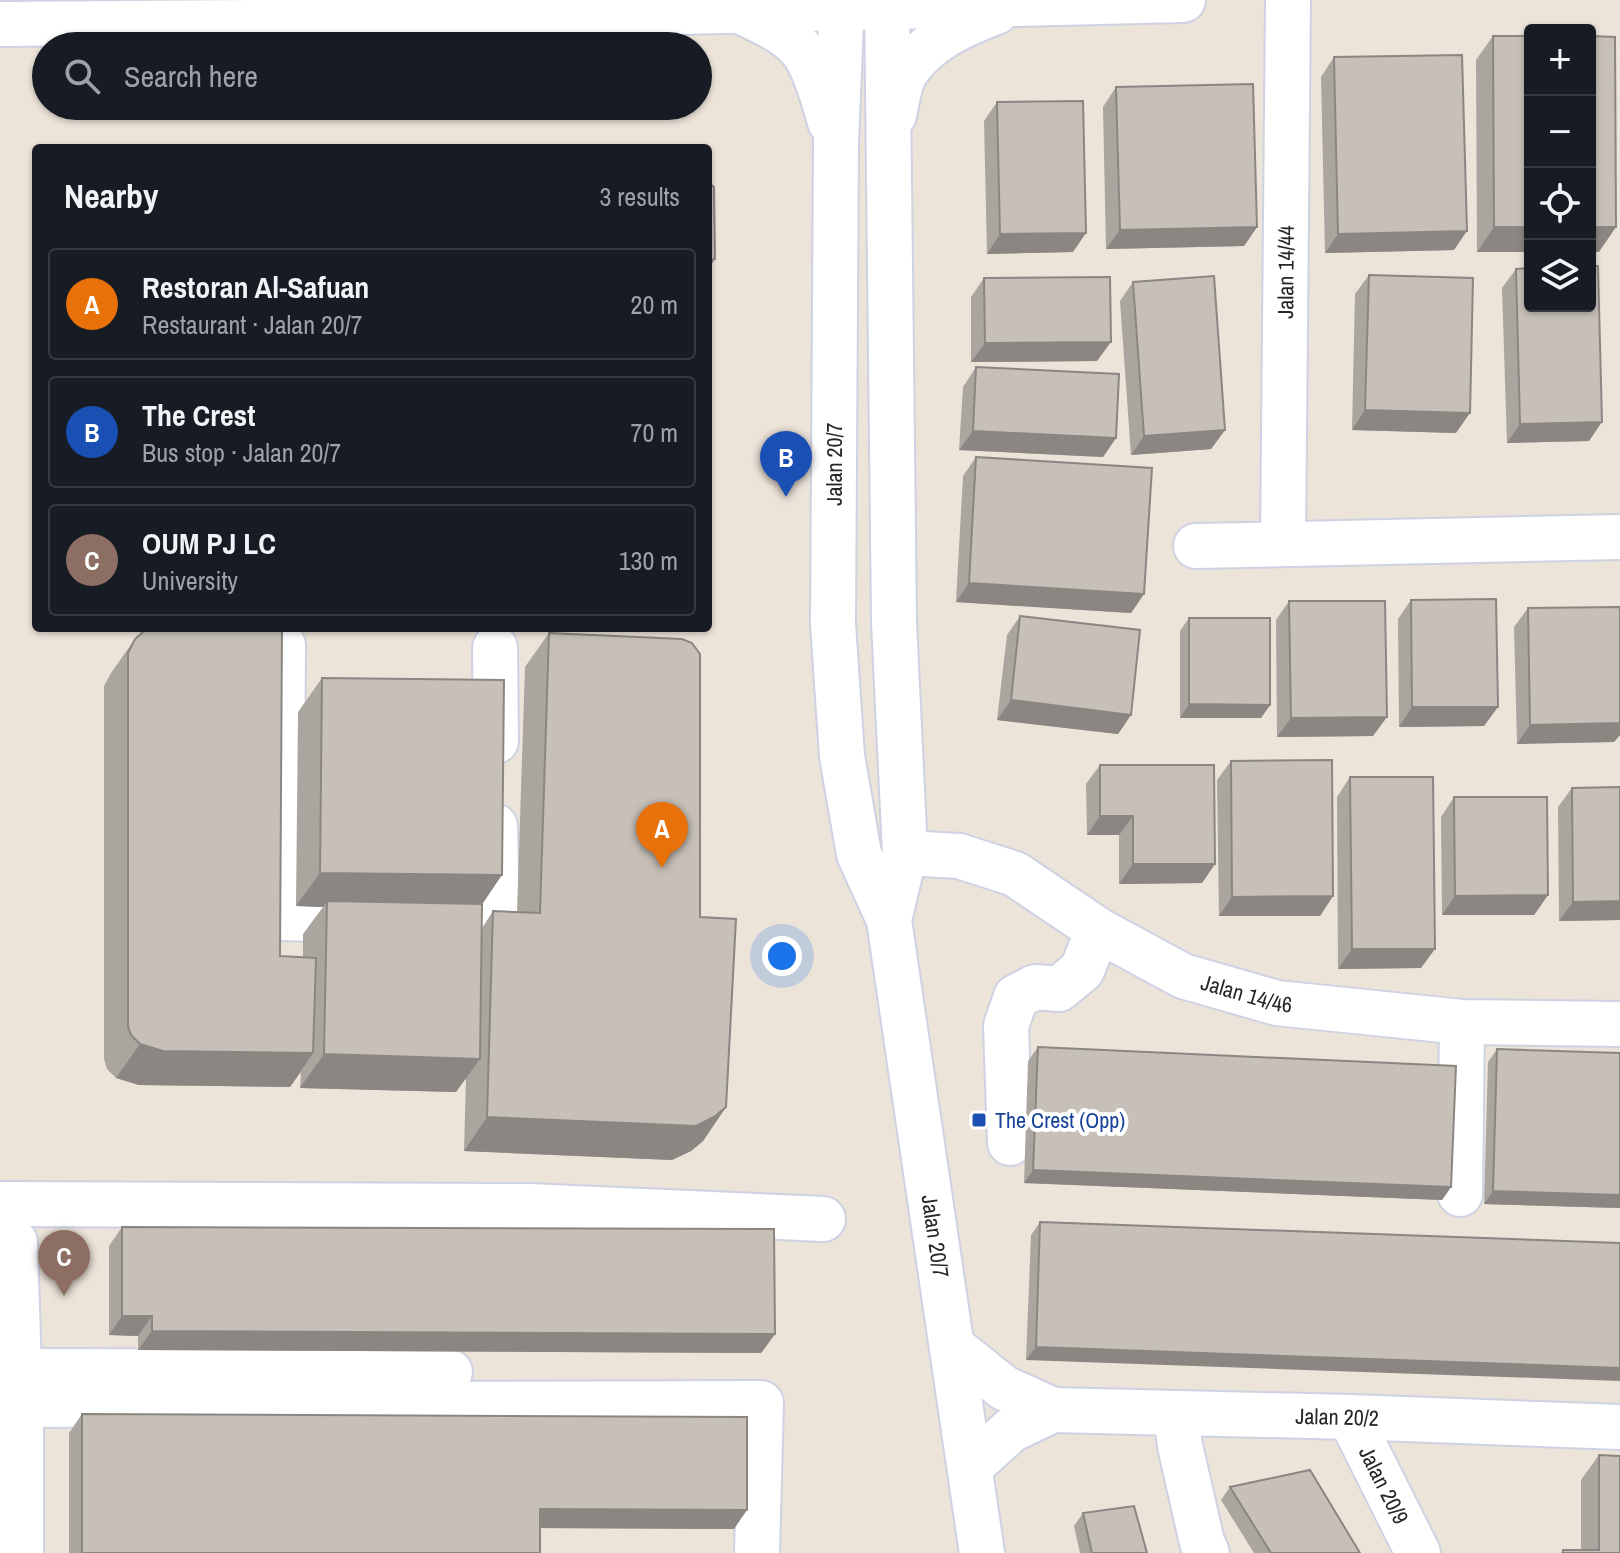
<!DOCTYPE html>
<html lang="en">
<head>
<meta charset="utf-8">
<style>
	:root { --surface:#171b24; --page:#242831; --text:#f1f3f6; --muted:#9ea1a6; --line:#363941; --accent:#325fff }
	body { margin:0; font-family:"Archivo Narrow",sans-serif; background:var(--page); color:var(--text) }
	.controls { position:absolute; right:24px; top:24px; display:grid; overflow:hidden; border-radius:8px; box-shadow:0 2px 6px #0004 }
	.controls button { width:72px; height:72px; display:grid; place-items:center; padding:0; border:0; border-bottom:2px solid var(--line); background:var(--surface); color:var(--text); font:40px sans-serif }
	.you { position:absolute; left:782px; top:956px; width:28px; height:28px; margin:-20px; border:6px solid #fff; border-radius:50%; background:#1a73e8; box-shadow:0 0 0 12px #1a73e833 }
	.badge { display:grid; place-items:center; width:52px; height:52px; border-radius:50%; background:var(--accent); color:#fff; font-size:26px; font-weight:700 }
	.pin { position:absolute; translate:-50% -66px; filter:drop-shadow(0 2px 4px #0008) }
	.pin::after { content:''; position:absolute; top:42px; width:28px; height:24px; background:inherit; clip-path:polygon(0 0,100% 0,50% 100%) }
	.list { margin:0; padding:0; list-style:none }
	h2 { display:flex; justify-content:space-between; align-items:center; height:104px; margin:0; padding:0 32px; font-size:34px }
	h2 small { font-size:26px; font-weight:400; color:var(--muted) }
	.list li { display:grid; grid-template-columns:52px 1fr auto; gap:24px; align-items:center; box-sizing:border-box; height:112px; margin:0 16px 16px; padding:0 16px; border:2px solid var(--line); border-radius:8px }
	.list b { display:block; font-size:30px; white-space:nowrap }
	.list p { margin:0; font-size:26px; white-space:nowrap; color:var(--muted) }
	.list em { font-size:26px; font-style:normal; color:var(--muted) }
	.icon { flex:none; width:44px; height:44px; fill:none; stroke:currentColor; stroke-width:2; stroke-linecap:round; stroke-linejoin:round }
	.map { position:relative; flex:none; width:1620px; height:1553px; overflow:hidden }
	.search { position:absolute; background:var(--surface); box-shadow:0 2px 6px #0004; left:32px; top:32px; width:680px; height:88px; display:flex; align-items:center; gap:20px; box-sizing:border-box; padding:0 28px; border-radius:44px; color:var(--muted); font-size:30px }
	.panel { position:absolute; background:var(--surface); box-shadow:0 2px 6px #0004; left:32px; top:144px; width:680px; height:488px; border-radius:8px }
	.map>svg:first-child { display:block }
</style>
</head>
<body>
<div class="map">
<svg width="1620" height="1553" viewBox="0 0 1620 1553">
	<rect width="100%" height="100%" fill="#ece3d9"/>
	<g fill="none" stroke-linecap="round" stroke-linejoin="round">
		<defs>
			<g id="minor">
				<path id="s1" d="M842 0 836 143 833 624 842 756 859 854 889 920 982 1553"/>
				<polyline points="887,0 894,623 905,853 889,920"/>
				<path d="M740 11C760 21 783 30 799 47 814 63 824 100 830 122"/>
				<polyline points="0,24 263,22 1183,0"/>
				<path d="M894 115C897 102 899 83 906 72 927 40 962 25 996 12"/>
				<path id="s2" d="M1283 544 1288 0"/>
				<polyline points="1196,546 1620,537"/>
				<polyline points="283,645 281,918 374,921"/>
				<polyline points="495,648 496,741"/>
				<path id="s3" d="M905 853 959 856 1015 874 1098 930 1183 976 1277 1003 1462 1022 1620 1024"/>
				<polyline points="455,925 497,927 495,826"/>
				<polyline points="1010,1143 1006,1026 1016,997 1035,987 1059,989 1082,970 1098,930"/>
				<polyline points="1460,1194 1462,1022"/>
				<polyline points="0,1204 529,1206 823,1219"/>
				<polyline points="0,1241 15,1242 19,1371"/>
				<path id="s4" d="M954 1348 1004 1388 1053 1410 1350 1417 1620 1427"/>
				<polyline points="0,1371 450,1372"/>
				<polyline points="0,1405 761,1403 757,1553"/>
				<polyline points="21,1406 21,1553"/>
				<polyline points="1176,1413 1180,1446 1202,1542 1207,1553"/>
				<path id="s5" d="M1350 1417 1418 1553"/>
				<polyline points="970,1467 1011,1430 1053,1410"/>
			</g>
		</defs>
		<!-- minor casing -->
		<use href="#minor" stroke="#ced2e2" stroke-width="48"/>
		<!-- minor -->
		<use href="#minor" stroke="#fff" stroke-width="44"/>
	</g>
	<!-- wall -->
	<g fill="#aba59f">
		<polygon points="1493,36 1530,252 1477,252 1476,60"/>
		<polygon points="1334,57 1454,250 1325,253 1321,77"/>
		<polygon points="1116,87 1257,227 1244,246 1106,249 1103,107"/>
		<polygon points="997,102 1073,252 987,254 984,121"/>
		<polygon points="1516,269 1589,441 1507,443 1502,288"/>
		<polygon points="1369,275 1456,433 1352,430 1355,294"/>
		<polygon points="984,278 1097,361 971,362 971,297"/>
		<polygon points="1133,282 1225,430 1211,449 1131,455 1120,301"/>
		<polygon points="976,367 1116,438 1103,457 959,450 963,387"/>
		<polygon points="976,457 1144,594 1131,613 956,602 963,476"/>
		<polygon points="1411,600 1484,726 1399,727 1398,619"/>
		<polygon points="1289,601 1373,736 1277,737 1276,620"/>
		<polygon points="1620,607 1620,735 1614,742 1517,744 1514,627 1528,608"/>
		<polygon points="1020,616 1131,715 1118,734 997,720 1007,635"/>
		<polygon points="1189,618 1270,705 1261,718 1180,718 1180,631"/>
		<polygon points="549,633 700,917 726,1107 703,1141 691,1151 672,1160 464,1151 466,1078 456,1092 300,1088 301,1072 290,1087 139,1085 116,1078 107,1069 104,1059 104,686 111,673 135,639 280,956 303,957 303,934 323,907 296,906 298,712 322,678 482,904 482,928 493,911 517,912 525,667"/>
		<polygon points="1231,761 1333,896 1320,916 1219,916 1217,780"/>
		<polygon points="1100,765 1215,864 1202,883 1119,884 1119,835 1087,835 1086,784"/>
		<polygon points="1350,777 1421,968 1338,969 1337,797"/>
		<polygon points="1620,787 1620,920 1559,921 1558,807 1572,788"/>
		<polygon points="1454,797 1548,895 1534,915 1442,915 1441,817"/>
		<polygon points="1038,1047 1451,1187 1442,1200 1024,1183 1028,1061"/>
		<polygon points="1497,1049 1620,1053 1620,1208 1484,1204 1488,1062"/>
		<polygon points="1040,1222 1620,1243 1026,1360 1031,1235"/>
		<polygon points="122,1227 775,1334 761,1353 138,1350 138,1336 109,1335 109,1246"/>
		<polygon points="82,1414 734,1529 540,1528 540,1553 69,1553 69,1433"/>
		<polygon points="1599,1455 1620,1553 1561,1553 1563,1550 1581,1550 1581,1480"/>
		<polygon points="1230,1487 1360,1553 1254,1553 1221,1500"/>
		<polygon points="1083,1513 1147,1553 1080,1553 1074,1526"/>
	</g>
	<!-- shaded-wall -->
	<g fill="#8b8682">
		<polygon points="1257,227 1244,246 1106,249 1120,230"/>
		<polygon points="1494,227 1530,227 1530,252 1477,252"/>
		<polygon points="1590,227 1616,227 1599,252 1590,252"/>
		<polygon points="1467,231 1454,250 1325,253 1338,234"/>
		<polygon points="1086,233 1073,252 987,254 1000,234"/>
		<polygon points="715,259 708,270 708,260"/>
		<polygon points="1111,342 1097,361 971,362 985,343"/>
		<polygon points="1365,410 1470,413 1456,433 1352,430"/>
		<polygon points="1602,422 1589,441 1507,443 1520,424"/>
		<polygon points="1225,430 1211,449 1131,455 1144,436"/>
		<polygon points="973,431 1116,438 1103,457 959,450"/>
		<polygon points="969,583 1144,594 1131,613 956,602"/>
		<polygon points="1011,700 1131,715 1118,734 997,720"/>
		<polygon points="1189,704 1270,705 1261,718 1180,718"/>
		<polygon points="1412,707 1498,707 1484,726 1399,727"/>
		<polygon points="1387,717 1373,736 1277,737 1291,718"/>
		<polygon points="1620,723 1620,735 1614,742 1517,744 1530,725"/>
		<polygon points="1100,816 1133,816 1119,835 1087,835"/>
		<polygon points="1133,864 1215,864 1202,883 1119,884"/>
		<polygon points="320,873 502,875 479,909 327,901 323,907 296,906"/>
		<polygon points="1548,895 1534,915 1442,915 1455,896"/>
		<polygon points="1333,896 1320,916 1219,916 1232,897"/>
		<polygon points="1620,901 1620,920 1559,921 1573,902"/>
		<polygon points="1352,949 1435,949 1421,968 1338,969"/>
		<polygon points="140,1044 313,1053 290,1087 139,1085 116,1078"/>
		<polygon points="324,1054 480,1059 456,1092 300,1088"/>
		<polygon points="726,1107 703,1141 691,1151 672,1160 464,1151 487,1117"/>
		<polygon points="1033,1170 1451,1187 1442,1200 1024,1183"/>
		<polygon points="1493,1191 1620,1195 1620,1208 1484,1204"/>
		<polygon points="122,1316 152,1316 138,1336 109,1335"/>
		<polygon points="152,1331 775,1334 761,1353 138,1350"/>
		<polygon points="1036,1347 1620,1368 1620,1381 1026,1360"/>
		<polygon points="540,1509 747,1510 734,1529 527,1528"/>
	</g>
	<!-- building -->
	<g fill="#c7c0b9" stroke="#8b8682" stroke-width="2">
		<polygon points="1493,36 1530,36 1530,227 1494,227"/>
		<polygon points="1590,36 1615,37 1616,227 1590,227"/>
		<polygon points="1462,55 1467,231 1338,234 1334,57"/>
		<polygon points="1253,84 1257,227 1120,230 1116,87"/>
		<polygon points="1083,101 1086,233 1000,234 997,102"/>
		<polygon points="708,182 714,187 715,259 708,260"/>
		<polygon points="1590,266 1598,266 1602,422 1520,424 1516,269 1530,268 1530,306 1590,306"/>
		<polygon points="1369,275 1473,278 1470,413 1365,410"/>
		<polygon points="1214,276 1225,430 1144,436 1133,282"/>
		<polygon points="1110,277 1111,342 985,343 984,278"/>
		<polygon points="976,367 1119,374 1116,438 973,431"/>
		<polygon points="976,457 1152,468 1144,594 969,583"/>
		<polygon points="1496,599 1498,707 1412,707 1411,600"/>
		<polygon points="1289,601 1385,601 1387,717 1291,718"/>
		<polygon points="1620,607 1620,723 1530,725 1528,608"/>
		<polygon points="1020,616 1140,630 1131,715 1011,700"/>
		<polygon points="1189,618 1270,618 1270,705 1189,704"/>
		<polygon points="150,628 282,628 280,956 316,958 313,1053 163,1051 140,1044 131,1035 128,1026 128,653 135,639 144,631"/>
		<polygon points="549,633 682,639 692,643 700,654 700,917 736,919 726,1107 714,1117 696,1126 487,1117 493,911 540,913"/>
		<polygon points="322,678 504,680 502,875 320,873"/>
		<polygon points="1332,760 1333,896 1232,897 1231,761"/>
		<polygon points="1100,765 1214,765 1215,864 1133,864 1133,816 1100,816"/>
		<polygon points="1350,777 1433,777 1435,949 1352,949"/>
		<polygon points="1620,787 1620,901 1573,902 1572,788"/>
		<polygon points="1454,797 1547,797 1548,895 1455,896"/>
		<polygon points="327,901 482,904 480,1059 324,1054"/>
		<polygon points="1038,1047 1456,1066 1451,1187 1033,1170"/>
		<polygon points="1497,1049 1620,1053 1620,1195 1493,1191"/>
		<polygon points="1040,1222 1620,1243 1620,1368 1036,1347"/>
		<polygon points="122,1227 774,1229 775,1334 152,1331 152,1316 122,1316"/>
		<polygon points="82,1414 747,1417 747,1510 540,1509 540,1553 82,1553"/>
		<polygon points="1599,1455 1620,1456 1620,1553 1563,1553 1563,1550 1599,1550"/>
		<polygon points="1310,1470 1360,1553 1271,1553 1230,1487"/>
		<polygon points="1134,1506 1147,1553 1092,1553 1083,1513"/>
	</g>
	<!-- markers -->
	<rect fill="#1a4fb4" stroke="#fff" stroke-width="3" x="971" y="1112" width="16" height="16" rx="4"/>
	<g text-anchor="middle" stroke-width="8" stroke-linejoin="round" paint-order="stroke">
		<!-- street labels -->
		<g font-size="22" fill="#282828" stroke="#fff">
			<text dy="8" stroke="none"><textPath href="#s2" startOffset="272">Jalan 14/44</textPath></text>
			<text transform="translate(834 464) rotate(-90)" y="8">Jalan 20/7</text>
			<text dy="8" stroke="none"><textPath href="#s3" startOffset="376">Jalan 14/46</textPath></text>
			<text dy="8" stroke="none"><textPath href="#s1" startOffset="1248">Jalan 20/7</textPath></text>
			<text dy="8" stroke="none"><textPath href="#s4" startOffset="402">Jalan 20/2</textPath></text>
			<text dy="8" stroke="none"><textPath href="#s5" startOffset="76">Jalan 20/9</textPath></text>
		</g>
		<!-- transit labels -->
		<g font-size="22" fill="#164399" stroke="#fff" text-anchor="start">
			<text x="995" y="1128">The Crest (Opp)</text>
		</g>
	</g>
</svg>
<div class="controls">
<button>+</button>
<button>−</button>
<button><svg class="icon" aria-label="locate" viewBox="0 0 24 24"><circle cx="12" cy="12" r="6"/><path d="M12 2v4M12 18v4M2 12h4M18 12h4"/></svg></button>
<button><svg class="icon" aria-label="layers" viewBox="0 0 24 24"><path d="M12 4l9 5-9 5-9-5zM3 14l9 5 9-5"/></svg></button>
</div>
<div class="you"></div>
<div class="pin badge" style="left:662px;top:868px;background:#e8710a">A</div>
<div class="pin badge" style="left:786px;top:497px;background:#1a4fb4">B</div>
<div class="pin badge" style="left:64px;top:1296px;background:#8d6e63">C</div>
<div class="search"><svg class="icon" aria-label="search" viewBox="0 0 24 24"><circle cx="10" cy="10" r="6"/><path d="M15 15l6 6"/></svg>Search here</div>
<section class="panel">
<h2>Nearby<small>3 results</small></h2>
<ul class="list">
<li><span class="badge" style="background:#e8710a">A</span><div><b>Restoran Al-Safuan</b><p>Restaurant · Jalan 20/7</p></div><em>20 m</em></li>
<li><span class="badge" style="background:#1a4fb4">B</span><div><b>The Crest</b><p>Bus stop · Jalan 20/7</p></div><em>70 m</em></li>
<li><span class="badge" style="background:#8d6e63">C</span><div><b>OUM PJ LC</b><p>University</p></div><em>130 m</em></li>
</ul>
</section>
</div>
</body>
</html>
